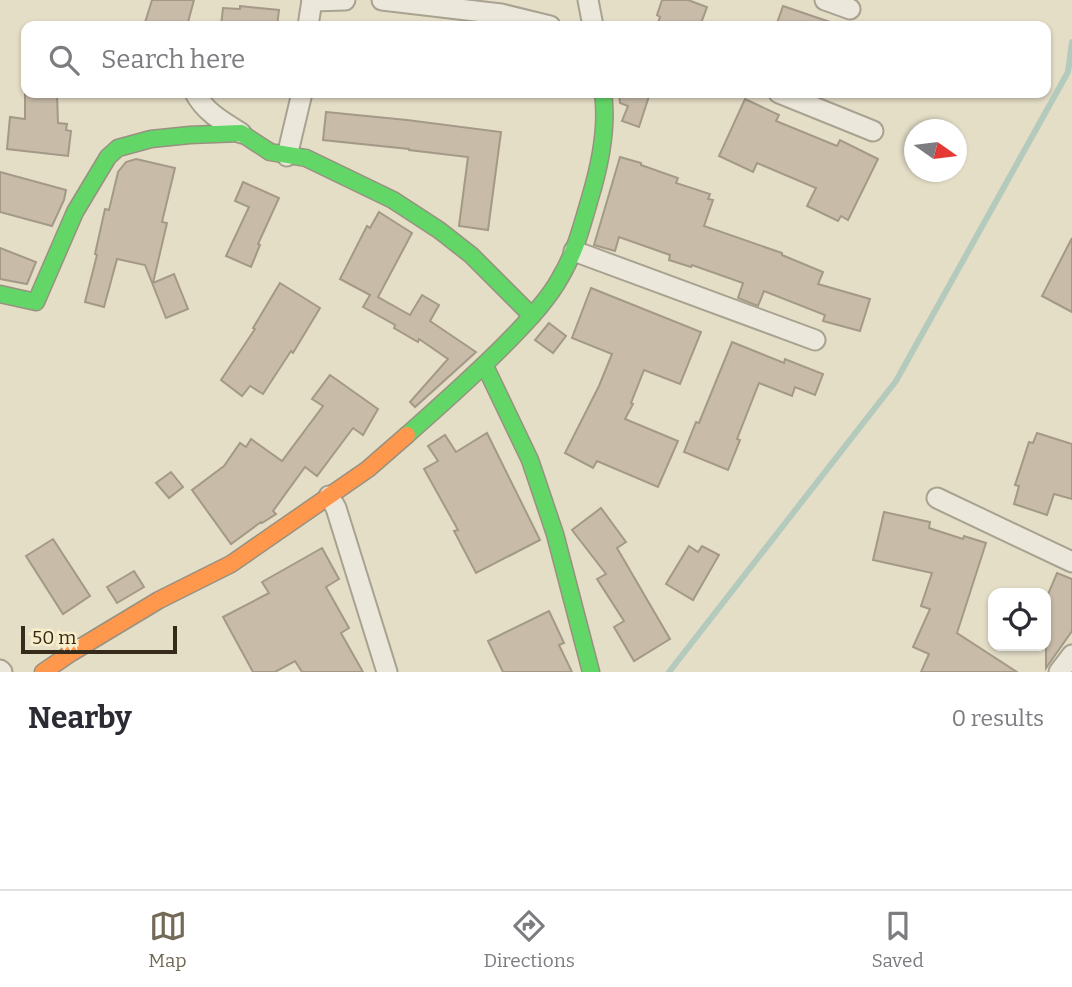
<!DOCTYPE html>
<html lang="en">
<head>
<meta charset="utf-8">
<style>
	:root { --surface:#fff; --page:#f2f2f3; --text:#2b2b33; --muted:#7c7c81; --line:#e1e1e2; --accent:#736957 }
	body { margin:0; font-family:Bitter,serif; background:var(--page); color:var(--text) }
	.controls { position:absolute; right:21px; bottom:21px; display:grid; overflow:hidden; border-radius:14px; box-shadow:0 2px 5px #0004 }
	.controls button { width:63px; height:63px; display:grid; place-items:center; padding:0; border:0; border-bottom:2px solid var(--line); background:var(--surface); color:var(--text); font:35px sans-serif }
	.compass { position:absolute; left:904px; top:119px; width:63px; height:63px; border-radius:50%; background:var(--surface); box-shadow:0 2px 5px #0004; rotate:104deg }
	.scale { position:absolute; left:21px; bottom:18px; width:156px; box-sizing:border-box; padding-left:7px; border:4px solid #362a1a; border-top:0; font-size:19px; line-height:24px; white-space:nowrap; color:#362a1a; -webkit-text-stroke:5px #f8eeca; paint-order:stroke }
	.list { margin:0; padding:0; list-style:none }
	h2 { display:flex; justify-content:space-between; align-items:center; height:91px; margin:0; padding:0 28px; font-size:30px }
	h2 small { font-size:23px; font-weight:400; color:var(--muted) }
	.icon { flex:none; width:38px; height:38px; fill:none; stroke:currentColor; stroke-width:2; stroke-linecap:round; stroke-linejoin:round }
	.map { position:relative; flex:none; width:1072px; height:672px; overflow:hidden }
	.search { position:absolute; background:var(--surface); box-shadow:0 2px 5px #0004; left:21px; right:21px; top:21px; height:77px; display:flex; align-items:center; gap:18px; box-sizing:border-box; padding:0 24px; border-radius:14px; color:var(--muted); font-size:26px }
	.sheet { height:217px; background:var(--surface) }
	nav { display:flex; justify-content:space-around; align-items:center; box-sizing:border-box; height:98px; border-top:2px solid var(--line); background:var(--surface); font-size:19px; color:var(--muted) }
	nav a { display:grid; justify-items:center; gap:4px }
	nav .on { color:var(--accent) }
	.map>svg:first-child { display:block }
</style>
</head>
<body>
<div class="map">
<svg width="1072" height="672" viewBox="0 0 1072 672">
	<rect width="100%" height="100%" fill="#e4dec7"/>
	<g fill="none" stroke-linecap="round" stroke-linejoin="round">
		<!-- stream -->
		<polyline stroke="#b4cabd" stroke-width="6" points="669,672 896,381 1068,72 1072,42"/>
	</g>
	<!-- building -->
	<g fill="#c8bba8" stroke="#a49987" stroke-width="2">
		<polygon points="152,0 194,0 187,26 144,26"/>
		<polygon points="662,0 688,0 707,7 700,26 657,26 660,17 657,15"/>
		<polygon points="240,6 279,10 277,26 221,26 223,8 240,9"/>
		<polygon points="783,6 833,23 833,26 776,26"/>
		<polygon points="25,93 57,93 58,123 67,124 66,130 71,131 68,156 7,149 10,117 25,119"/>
		<polygon points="619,93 650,93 639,127 622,121 628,106 620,103"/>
		<polygon points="745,99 779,115 776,121 837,146 840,140 878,159 848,220 841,216 838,221 807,206 816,188 757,163 753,172 719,156"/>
		<polygon points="326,112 407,120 501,132 488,230 459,226 468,157 409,150 409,149 323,140"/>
		<polygon points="620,157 641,163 641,165 678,178 676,183 710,194 708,199 713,200 704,226 782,253 782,255 823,272 818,284 870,299 860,331 823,321 825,315 764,291 758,306 738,298 743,283 692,265 691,267 669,260 670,255 619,237 615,251 594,245"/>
		<polygon points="136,159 175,168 162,222 167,223 153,283 174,274 188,309 166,318 145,265 117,259 104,307 85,302 97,255 95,254 105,209 109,210 118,172 126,162"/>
		<polygon points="0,172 66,190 64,200 52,226 0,212"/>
		<polygon points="243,182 279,198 258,244 260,245 251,267 226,256 249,207 235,201"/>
		<polygon points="379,212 412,233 378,297 410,315 422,295 439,305 430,321 476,352 415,407 410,402 448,359 419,339 418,342 394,328 395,325 363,307 370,295 340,279 367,226 370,228"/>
		<polygon points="1072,238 1072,312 1042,296"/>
		<polygon points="0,248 36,262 27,284 0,279"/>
		<polygon points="280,283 320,308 293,353 291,351 263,394 250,386 242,396 221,380 255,329 253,328"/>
		<polygon points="591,288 701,332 680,384 644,370 631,403 633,404 625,419 678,441 658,487 597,461 593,468 565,453 599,386 612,354 572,338"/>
		<polygon points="549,323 566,336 553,353 535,340"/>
		<polygon points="732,342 784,363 785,359 823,374 815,395 795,387 792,396 759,383 737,439 740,440 728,470 684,452 696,422 699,423"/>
		<polygon points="330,375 378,409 363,435 353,428 317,476 305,467 273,511 276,514 262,523 261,522 231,544 192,490 224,466 240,443 246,447 251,439 282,461 323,406 312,399"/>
		<polygon points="487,433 540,540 476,573 454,531 458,530 424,469 438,461 428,446 445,435 456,452"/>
		<polygon points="1037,433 1072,444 1072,499 1054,494 1047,515 1014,504 1019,486 1015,485 1029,442 1033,443"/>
		<polygon points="171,472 183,487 169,498 156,483"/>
		<polygon points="601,508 626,542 617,548 670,639 634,661 614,627 624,621 597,579 606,574 572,530"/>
		<polygon points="884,512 930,522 929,528 963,539 964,536 986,543 957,633 1017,672 921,672 929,654 913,647 930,609 921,606 932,573 873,560"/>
		<polygon points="53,539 90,596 63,614 26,556"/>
		<polygon points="689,546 698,552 702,546 719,555 693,600 666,584"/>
		<polygon points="322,548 339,579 326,587 349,628 341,633 363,672 302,672 295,661 275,672 253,672 223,617 269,593 262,582"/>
		<polygon points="134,571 144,587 117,603 107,587"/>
		<polygon points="1057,573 1072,579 1072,631 1046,668 1046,599"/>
		<polygon points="549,611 564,643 559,645 572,672 503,672 488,641"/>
	</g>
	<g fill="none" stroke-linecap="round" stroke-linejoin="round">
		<defs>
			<g id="street">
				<polyline points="382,0 501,14 550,26"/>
				<polyline points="588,0 593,26"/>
				<polyline points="825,0 850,9"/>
				<polyline points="312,1 345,0"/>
				<polyline points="308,26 312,0"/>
				<path d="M195 93C205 112 223 122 241 133"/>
				<polyline points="779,93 873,131"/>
				<polyline points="287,156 302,93"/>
				<polyline points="574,251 815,340"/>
				<polyline points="329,496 336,508 387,672"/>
				<polyline points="937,498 1072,562"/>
				<polyline points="0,670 2,672"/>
				<polyline points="1059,672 1072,655"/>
			</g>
			<g id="fast">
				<polyline points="0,294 36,302 75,212 108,157 118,148 151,139 190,135 241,133 270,152 306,158 393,200 439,230 471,255 532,316"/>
				<polyline points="485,366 530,460 555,534 591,672"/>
				<path d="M407 435C445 401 482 369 517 332 532 316 549 298 560 278 575 253 582 226 590 198 600 165 608 128 603 93"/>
			</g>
			<polyline id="slow" points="43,672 71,653 159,600 231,564 368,469 407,435"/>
		</defs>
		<!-- street casing -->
		<use href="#street" stroke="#a8a291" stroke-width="23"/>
		<!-- fast casing -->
		<use href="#fast" stroke="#989181" stroke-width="19"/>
		<!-- slow casing -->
		<use href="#slow" stroke="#989181" stroke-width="19"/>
		<!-- street -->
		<use href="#street" stroke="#ebe7da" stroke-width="19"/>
		<!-- fast -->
		<use href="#fast" stroke="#63d668" stroke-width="16"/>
		<!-- slow -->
		<use href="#slow" stroke="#ff974d" stroke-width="16"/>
	</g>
</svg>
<div class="controls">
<button><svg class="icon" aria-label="locate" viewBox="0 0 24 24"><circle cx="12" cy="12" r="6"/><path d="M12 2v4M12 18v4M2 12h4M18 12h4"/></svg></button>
</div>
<svg class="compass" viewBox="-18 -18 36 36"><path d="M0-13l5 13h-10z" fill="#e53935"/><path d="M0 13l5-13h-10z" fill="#7c7c81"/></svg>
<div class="scale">50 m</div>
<div class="search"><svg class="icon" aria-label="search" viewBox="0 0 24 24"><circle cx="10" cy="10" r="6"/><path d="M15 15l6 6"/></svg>Search here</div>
</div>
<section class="sheet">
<h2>Nearby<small>0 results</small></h2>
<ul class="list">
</ul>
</section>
<nav>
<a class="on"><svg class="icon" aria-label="map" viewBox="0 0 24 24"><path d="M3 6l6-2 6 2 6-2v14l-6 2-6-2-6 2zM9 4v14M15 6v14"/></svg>Map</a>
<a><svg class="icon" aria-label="directions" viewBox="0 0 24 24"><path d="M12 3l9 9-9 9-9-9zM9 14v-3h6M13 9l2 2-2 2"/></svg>Directions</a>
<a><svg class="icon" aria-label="saved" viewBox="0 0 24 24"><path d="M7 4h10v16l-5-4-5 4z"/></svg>Saved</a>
</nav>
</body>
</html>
